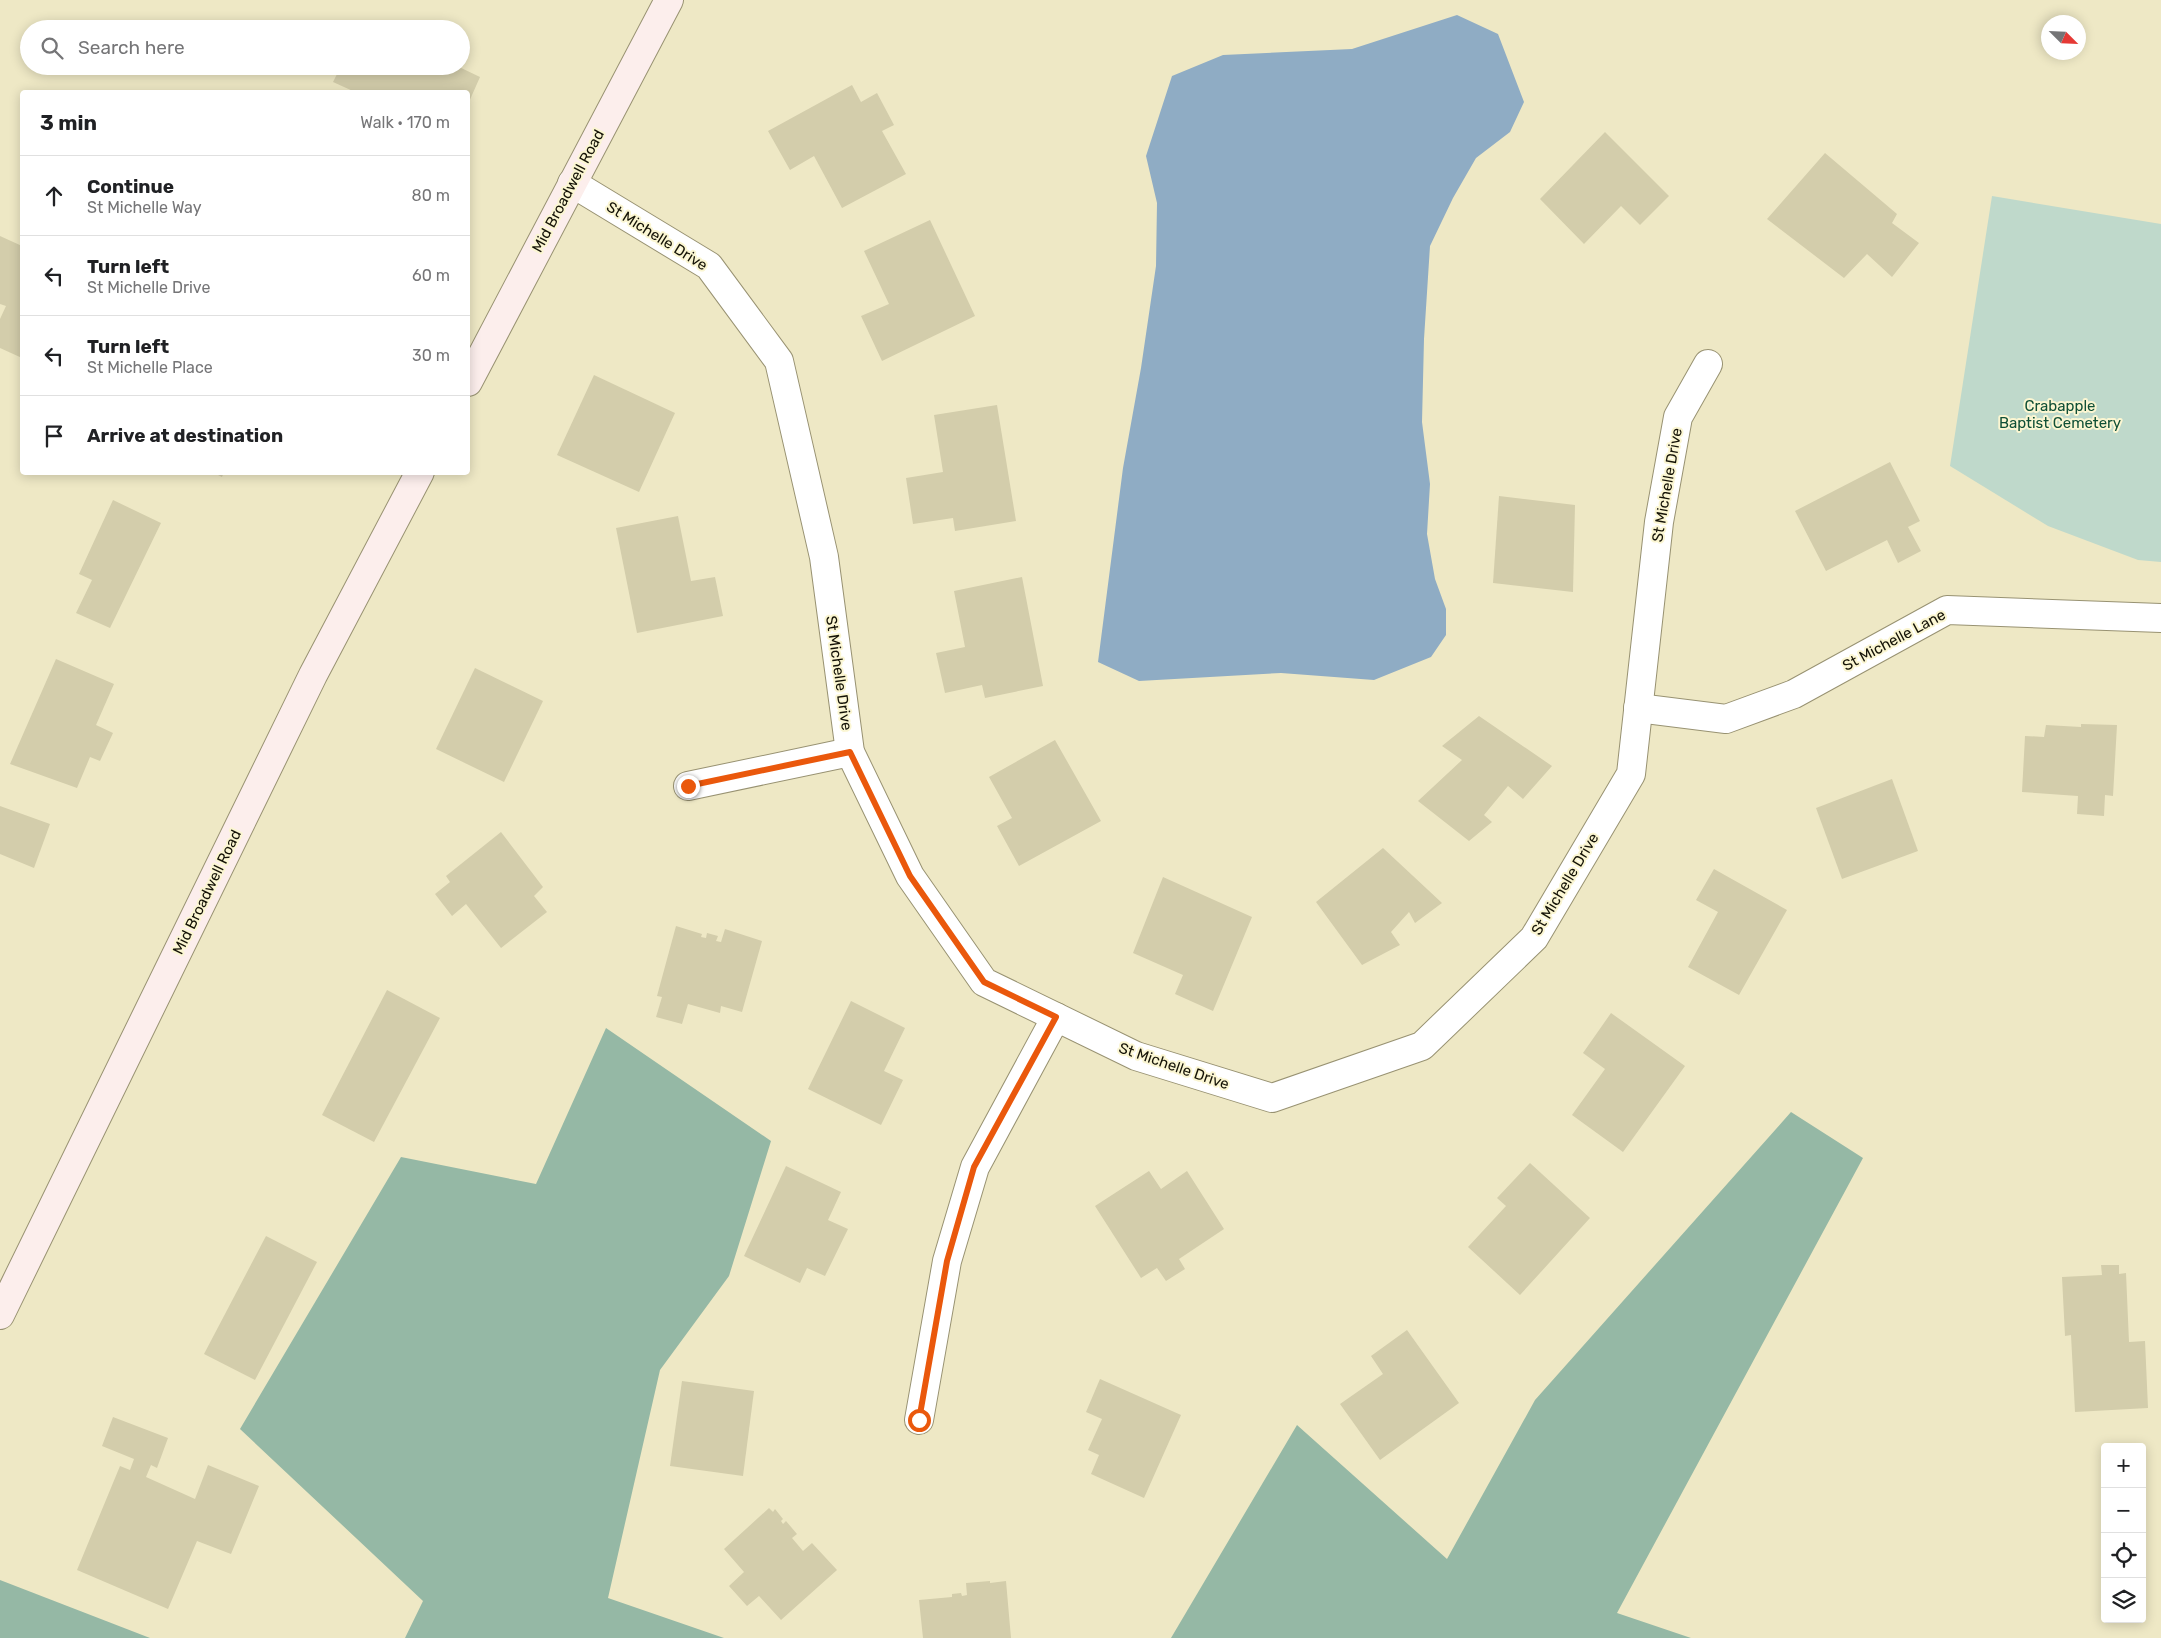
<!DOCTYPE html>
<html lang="en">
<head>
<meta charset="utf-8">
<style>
	:root { --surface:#fff; --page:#f6f6f6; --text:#202124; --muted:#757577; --line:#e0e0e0 }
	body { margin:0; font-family:Rubik,sans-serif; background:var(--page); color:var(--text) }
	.controls { position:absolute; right:15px; bottom:15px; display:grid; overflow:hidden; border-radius:5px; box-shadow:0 2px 12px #0003 }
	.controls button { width:45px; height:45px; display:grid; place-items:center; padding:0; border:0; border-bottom:1px solid var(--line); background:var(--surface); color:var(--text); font:25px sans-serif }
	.compass { position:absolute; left:2041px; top:15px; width:45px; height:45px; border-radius:50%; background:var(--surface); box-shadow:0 2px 12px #0003; rotate:114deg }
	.stop { position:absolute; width:15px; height:15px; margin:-11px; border:4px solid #ea580c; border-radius:50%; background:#fff }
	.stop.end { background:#ea580c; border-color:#fff; box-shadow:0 1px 5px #0008 }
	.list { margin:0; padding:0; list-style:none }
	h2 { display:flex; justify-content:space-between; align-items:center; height:65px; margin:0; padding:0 20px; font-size:21px }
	h2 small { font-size:16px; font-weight:400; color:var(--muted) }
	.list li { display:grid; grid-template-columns:32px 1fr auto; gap:15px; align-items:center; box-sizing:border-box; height:80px; padding:0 20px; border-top:1px solid var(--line) }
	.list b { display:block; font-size:19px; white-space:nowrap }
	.list p { margin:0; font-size:16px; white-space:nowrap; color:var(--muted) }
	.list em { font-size:16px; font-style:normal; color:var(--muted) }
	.icon { flex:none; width:28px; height:28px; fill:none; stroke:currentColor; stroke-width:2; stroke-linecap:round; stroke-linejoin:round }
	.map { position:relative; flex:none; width:2161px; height:1638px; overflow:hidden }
	.search { position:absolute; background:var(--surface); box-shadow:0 2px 12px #0003; left:20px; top:20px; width:450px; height:55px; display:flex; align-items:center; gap:12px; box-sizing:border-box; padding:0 18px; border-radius:28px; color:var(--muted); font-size:19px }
	.panel { position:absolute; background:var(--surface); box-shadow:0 2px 12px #0003; left:20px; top:90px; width:450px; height:385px; border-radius:5px }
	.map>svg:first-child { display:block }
</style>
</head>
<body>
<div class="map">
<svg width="2161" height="1638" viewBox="0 0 2161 1638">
	<rect width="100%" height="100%" fill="#eee8c5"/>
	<!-- green -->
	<polygon fill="#bfd9cb" points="1992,196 2161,224 2161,562 2138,560 2048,526 1950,466"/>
	<!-- forest -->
	<g fill="#95b8a5">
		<polygon points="606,1028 771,1141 729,1276 660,1370 608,1598 724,1638 405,1638 423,1601 240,1429 401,1157 536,1184"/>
		<polygon points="1791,1112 1863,1158 1617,1613 1691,1638 1171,1638 1297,1425 1447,1559 1535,1400"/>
		<polygon points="0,1580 150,1638 0,1638"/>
	</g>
	<!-- water -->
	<polygon fill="#8facc4" points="1457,15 1498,34 1524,102 1510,132 1476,158 1453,198 1430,246 1424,339 1422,422 1430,484 1427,534 1435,579 1446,609 1446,635 1431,657 1374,680 1281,673 1139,681 1098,662 1123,468 1141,368 1156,266 1157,203 1146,156 1172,76 1223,55 1352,49"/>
	<!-- building -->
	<g fill="#d3cdab">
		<polygon points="362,22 377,29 358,29"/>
		<polygon points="341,66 457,66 480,77 468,104 468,92 355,92 333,82"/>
		<polygon points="852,85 861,102 877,93 894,125 882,131 906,174 842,208 814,156 790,170 768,131"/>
		<polygon points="1605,132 1669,196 1640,225 1621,206 1584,244 1540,199"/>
		<polygon points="1825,153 1897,214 1892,223 1919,243 1892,277 1867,254 1844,278 1767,219"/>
		<polygon points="930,220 975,316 882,361 861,316 889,304 864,251"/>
		<polygon points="0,236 22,246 22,358 0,348 0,319 6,306 0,304"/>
		<polygon points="594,375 675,413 639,492 557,455"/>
		<polygon points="997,405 1016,521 955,531 953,518 913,524 906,478 943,472 934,415"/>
		<polygon points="1890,462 1920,521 1908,527 1921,551 1898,563 1887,540 1826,571 1795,511"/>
		<polygon points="212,472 224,472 222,477"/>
		<polygon points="1499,496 1575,505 1573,592 1493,583"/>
		<polygon points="113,500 161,523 110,628 76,613 92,580 79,574"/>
		<polygon points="678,516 691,581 715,577 723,616 637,633 616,528"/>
		<polygon points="1022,577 1043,686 985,698 982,685 945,693 936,653 965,647 954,591"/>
		<polygon points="56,659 114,684 96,725 113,733 100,761 90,757 77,788 10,764"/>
		<polygon points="475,668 543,701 504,782 436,749"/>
		<polygon points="1479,716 1552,766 1523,799 1508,786 1484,815 1492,822 1469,841 1418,801 1462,760 1442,746"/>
		<polygon points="2081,724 2117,725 2113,796 2105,795 2104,816 2077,814 2078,796 2022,792 2025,736 2044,737 2046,725 2081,727"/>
		<polygon points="1055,740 1101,821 1019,866 997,826 1012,818 989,777"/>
		<polygon points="1892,779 1918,851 1842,879 1816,808"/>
		<polygon points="0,806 50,824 34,868 0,854"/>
		<polygon points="501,832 543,887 534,896 547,912 501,948 466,904 452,916 435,894 450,882 446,876"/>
		<polygon points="1383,848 1442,903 1415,923 1409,912 1391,932 1400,945 1362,965 1316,902"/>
		<polygon points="1714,869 1787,910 1739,995 1688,967 1718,912 1696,900"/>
		<polygon points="1163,877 1252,917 1213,1011 1175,994 1183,975 1133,953"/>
		<polygon points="676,926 702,934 701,937 706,938 707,933 718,936 716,941 721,942 725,929 762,941 742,1012 721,1006 720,1013 688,1004 682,1024 656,1017 662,997 657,996"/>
		<polygon points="387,990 440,1018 374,1142 322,1115"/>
		<polygon points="851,1001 905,1028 884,1071 903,1080 881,1125 808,1089"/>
		<polygon points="1611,1013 1685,1066 1623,1152 1572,1115 1605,1069 1583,1053"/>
		<polygon points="1530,1163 1590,1218 1520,1295 1468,1247 1506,1206 1497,1198"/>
		<polygon points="786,1166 841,1192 828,1220 848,1229 825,1276 807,1268 800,1283 744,1256"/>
		<polygon points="1149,1171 1161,1189 1187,1171 1224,1229 1179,1259 1185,1269 1166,1281 1157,1268 1141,1278 1095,1206"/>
		<polygon points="266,1236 317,1262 255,1380 204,1354"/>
		<polygon points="2101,1265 2119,1265 2119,1274 2126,1273 2129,1342 2145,1341 2148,1408 2075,1412 2071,1335 2065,1336 2062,1277 2102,1275"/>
		<polygon points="1407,1330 1459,1403 1380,1460 1340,1404 1383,1374 1371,1356"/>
		<polygon points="1100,1379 1181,1415 1144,1498 1091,1474 1099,1455 1088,1450 1102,1419 1086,1412"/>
		<polygon points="682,1381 754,1391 743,1476 670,1466"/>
		<polygon points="113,1417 168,1438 157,1468 151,1465 146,1477 195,1499 208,1465 259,1486 231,1554 197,1541 168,1609 77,1570 120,1466 130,1470 134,1459 102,1446"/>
		<polygon points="769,1508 773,1512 775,1509 783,1519 781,1521 783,1524 786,1521 797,1534 792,1538 803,1551 812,1543 837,1570 781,1620 759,1596 747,1606 729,1586 744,1572 724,1549"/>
		<polygon points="990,1581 990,1583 1006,1581 1011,1638 923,1638 919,1600 952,1597 952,1594 961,1593 962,1596 967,1595 966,1583"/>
	</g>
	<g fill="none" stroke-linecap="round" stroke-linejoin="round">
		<defs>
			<g id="street">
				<polyline points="572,183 709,266 779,361 824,557 850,752 910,876 984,982 1136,1056 1272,1098 1422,1046 1534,938 1631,774 1659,522 1678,417 1708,364"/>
				<polyline points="1638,708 1726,719 1794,694 1947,610 2161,618"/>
				<polyline points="688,786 850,752"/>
				<polyline points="919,1420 947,1261 975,1167 1056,1017"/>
			</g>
			<g id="secondary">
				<polyline points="468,382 669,0"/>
				<polyline points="0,1315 313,675 420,472"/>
			</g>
		</defs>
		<!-- street casing -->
		<use href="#street" stroke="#989272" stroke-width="30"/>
		<!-- secondary casing -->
		<use href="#secondary" stroke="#989272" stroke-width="30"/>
		<!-- street -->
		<use href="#street" stroke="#fff" stroke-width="28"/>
		<!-- secondary -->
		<use href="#secondary" stroke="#fceeec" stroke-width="28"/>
	</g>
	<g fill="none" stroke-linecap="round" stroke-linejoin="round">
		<!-- route -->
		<polyline stroke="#ea580c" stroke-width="6" points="688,786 850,752 910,876 984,982 1056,1017 974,1167 947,1261 919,1420"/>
	</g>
	<g text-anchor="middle" stroke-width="4" stroke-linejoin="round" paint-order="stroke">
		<!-- street labels -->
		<g font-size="15" fill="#141206" stroke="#fbf6d2">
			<text transform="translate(568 191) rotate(-62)" y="5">Mid Broadwell Road</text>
			<text transform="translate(657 236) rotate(32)" y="5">St Michelle Drive</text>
			<text transform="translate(1667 485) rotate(-80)" y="5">St Michelle Drive</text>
			<text transform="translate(1894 640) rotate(-28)" y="5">St Michelle Lane</text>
			<text transform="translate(839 673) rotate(82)" y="5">St Michelle Drive</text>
			<text transform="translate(1565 884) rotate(-59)" y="5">St Michelle Drive</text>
			<text transform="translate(207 892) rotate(-64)" y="5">Mid Broadwell Road</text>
			<text transform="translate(1174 1066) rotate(19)" y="5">St Michelle Drive</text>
		</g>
		<!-- park labels -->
		<g font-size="15" fill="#0f4f36" stroke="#fbf6d2">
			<text x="2060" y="411">Crabapple<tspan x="2060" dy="17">Baptist Cemetery</tspan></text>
		</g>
	</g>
</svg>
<div class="controls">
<button>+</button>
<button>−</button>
<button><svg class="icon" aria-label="locate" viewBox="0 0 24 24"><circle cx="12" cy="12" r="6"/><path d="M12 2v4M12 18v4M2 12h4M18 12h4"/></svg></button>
<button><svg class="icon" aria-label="layers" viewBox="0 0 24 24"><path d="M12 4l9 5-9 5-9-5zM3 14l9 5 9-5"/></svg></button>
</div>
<svg class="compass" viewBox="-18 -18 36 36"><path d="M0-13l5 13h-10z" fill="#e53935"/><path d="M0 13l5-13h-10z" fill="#757577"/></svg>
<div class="stop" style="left:919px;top:1420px"></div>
<div class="stop end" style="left:688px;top:786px"></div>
<div class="search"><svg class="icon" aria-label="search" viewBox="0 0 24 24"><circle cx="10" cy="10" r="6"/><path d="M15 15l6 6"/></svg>Search here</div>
<section class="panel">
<h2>3 min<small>Walk · 170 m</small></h2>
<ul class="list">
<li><svg class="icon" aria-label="ahead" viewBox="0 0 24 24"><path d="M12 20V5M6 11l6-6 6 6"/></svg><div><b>Continue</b><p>St Michelle Way</p></div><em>80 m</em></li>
<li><svg class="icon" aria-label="left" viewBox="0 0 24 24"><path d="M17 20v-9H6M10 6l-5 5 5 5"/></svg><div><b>Turn left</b><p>St Michelle Drive</p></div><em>60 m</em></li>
<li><svg class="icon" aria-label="left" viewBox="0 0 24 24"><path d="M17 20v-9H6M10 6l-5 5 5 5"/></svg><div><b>Turn left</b><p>St Michelle Place</p></div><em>30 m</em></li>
<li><svg class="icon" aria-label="arrive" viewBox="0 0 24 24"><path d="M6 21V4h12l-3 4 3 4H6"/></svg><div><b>Arrive at destination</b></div></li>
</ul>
</section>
</div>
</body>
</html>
